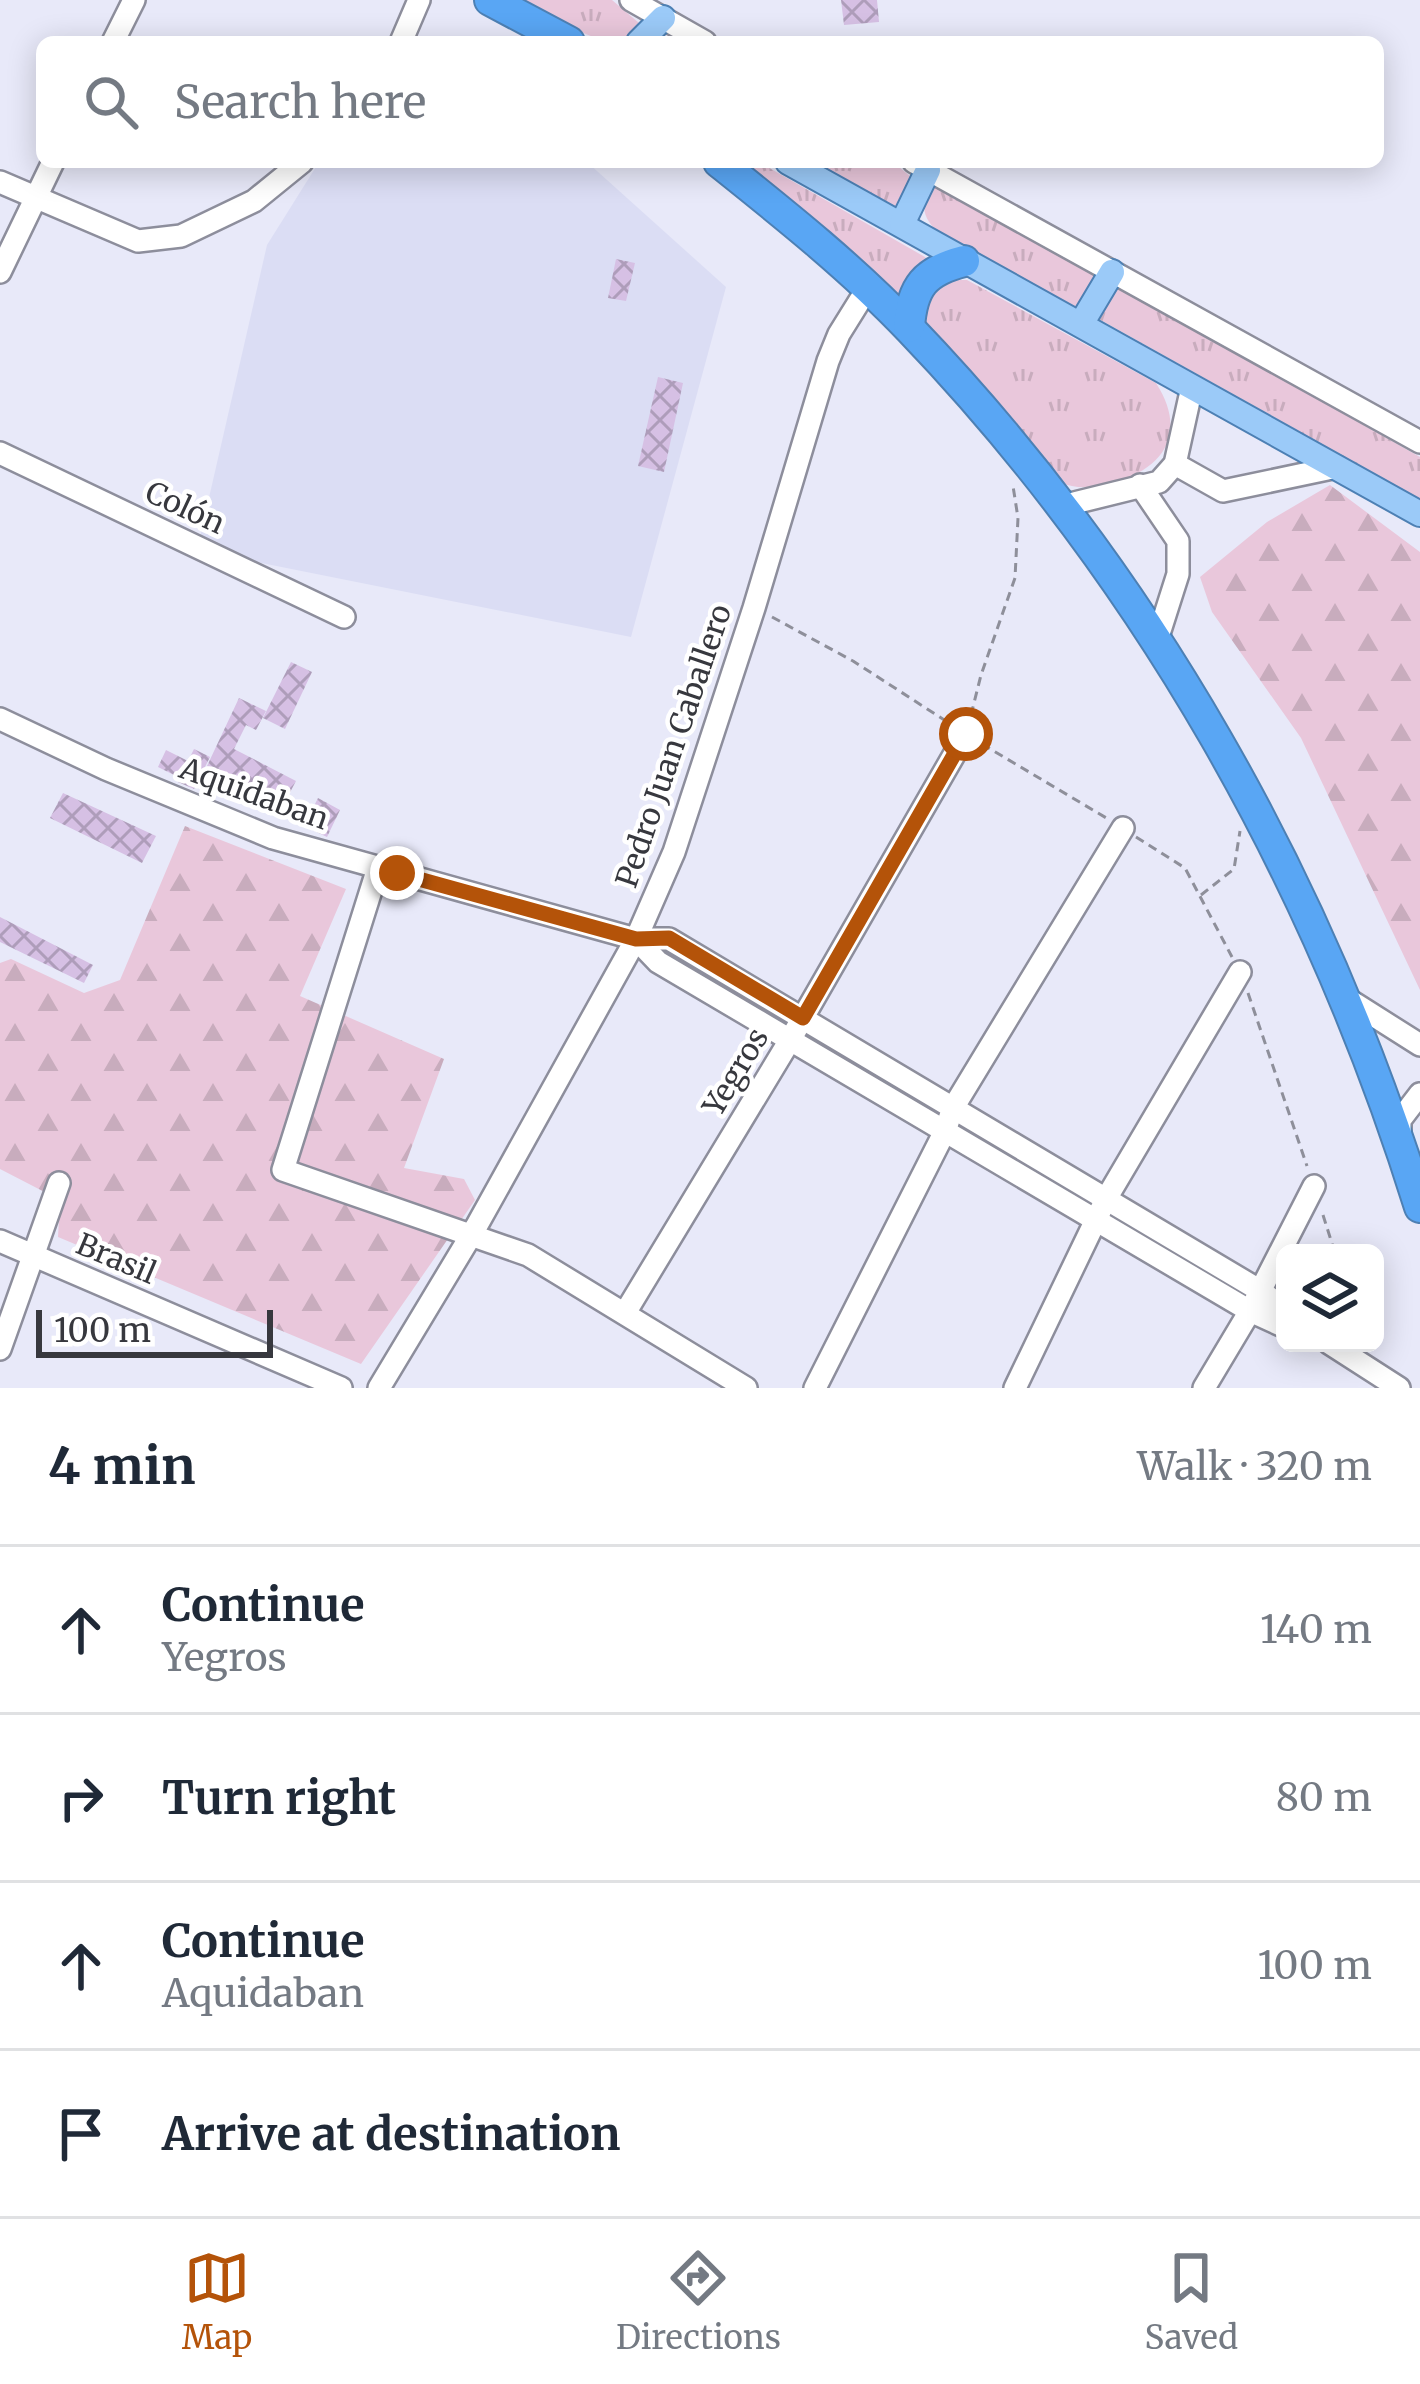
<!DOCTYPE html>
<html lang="en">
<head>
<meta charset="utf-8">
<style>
	:root { --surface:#fff; --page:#f2f2f3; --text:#1f2937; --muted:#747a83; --line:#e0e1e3; --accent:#b45309 }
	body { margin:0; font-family:Merriweather,serif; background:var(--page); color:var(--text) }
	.controls { position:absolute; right:36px; bottom:36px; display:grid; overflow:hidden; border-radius:18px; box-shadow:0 6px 30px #0003 }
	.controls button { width:108px; height:108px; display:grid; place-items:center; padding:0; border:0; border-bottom:3px solid var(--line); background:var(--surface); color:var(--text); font:60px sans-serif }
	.scale { position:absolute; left:36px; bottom:30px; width:237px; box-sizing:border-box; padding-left:12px; border:6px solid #37383e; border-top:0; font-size:33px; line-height:42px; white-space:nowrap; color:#37383e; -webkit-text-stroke:9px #fff; paint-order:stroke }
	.stop { position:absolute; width:36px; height:36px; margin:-27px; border:9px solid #b45309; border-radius:50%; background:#fff }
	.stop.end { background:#b45309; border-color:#fff; box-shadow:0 3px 12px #0008 }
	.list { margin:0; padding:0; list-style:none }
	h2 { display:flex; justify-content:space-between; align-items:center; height:156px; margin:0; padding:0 48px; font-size:51px }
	h2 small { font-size:39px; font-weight:400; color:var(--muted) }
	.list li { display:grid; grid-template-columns:78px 1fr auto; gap:36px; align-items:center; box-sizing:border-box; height:168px; padding:0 48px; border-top:3px solid var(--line) }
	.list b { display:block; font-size:45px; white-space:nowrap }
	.list p { margin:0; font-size:39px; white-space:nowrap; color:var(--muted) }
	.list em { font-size:39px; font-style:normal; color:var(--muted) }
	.icon { flex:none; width:66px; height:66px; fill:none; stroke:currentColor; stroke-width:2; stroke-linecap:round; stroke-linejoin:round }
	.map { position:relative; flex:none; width:1420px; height:1388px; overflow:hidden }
	.search { position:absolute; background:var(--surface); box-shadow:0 6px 30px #0003; left:36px; right:36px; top:36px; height:132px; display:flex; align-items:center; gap:30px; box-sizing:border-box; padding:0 42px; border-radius:18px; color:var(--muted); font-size:45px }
	.sheet { height:828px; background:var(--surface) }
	nav { display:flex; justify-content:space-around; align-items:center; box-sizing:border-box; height:168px; border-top:3px solid var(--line); background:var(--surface); font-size:33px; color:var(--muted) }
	nav a { display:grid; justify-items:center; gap:6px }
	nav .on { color:var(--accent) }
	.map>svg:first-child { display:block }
</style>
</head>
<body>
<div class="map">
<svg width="1420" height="1388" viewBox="0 0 1420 1388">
	<defs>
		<pattern id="grass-tufts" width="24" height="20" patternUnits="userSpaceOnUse" patternTransform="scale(3)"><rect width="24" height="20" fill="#e9c7db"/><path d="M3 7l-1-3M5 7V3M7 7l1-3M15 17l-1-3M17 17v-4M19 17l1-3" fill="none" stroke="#c8acbd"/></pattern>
		<pattern id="forest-firs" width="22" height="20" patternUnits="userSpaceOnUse" patternTransform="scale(3)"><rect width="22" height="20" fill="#e9c7db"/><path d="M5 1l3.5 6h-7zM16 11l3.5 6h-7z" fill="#c8acbd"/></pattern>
		<pattern id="building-cross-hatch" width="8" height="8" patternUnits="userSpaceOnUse" patternTransform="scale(3)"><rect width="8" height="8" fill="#d6c0e4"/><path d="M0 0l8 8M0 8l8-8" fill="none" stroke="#ae9dba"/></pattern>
	</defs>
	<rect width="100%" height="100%" fill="#e8e9f9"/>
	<!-- built -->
	<polygon fill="#dbddf4" points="319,162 587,162 726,287 631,637 197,550 267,245"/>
	<!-- grass -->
	<g fill="url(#grass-tufts)">
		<path d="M525 0H612L639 23C636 29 634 36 628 39 604 53 547 12 525 0Z"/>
		<polygon points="736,162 759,162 925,257 931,264 897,304"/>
		<polygon points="812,162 893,162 910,176 912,184 897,209"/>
		<path d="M942 184 1088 262 1097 276 1080 305 1073 307 938 232C926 221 923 213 924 197L934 185Z"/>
		<path d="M956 280H967L1156 383C1187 431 1166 468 1114 482 1094 488 1078 490 1059 482L922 326C928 302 933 290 956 280Z"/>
		<polygon points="1118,286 1420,457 1420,499 1097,318 1108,297"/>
	</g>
	<!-- forest -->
	<g fill="url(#forest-firs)">
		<polygon points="1330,485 1420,552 1420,990 1301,738 1212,612 1200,577 1267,522"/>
		<polygon points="185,826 346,889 300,996 444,1059 404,1168 464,1179 475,1200 361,1364 58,1237 60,1200 0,1169 0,963 11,959 84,993 120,980"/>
	</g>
	<!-- building -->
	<g fill="url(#building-cross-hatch)">
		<polygon points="841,0 877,0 879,22 844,25"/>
		<polygon points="616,259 635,263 626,301 608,298"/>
		<polygon points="658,377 683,383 664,472 638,466"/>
		<polygon points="291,662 312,672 285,729 263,718"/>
		<polygon points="239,698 266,711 256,730 246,725 234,749 296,781 279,813 252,800 256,793 207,766"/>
		<polygon points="194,749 210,757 194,789 178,782 180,778 158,767 166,750 188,761"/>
		<polygon points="63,793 156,836 142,863 50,818"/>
		<polygon points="318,798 340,810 327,837 304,826"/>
		<polygon points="0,917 93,965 84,983 0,942"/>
	</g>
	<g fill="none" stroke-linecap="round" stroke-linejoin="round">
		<defs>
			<g id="minor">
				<polyline points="631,0 705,42"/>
				<polyline points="113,42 134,0"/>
				<polyline points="401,42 419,0"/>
				<polyline points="914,162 1420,442"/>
				<polyline points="0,182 138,241 181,236 254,201 302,162"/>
				<polyline points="0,272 53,162"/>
				<polyline points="0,453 344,617"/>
				<polyline points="1175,464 1223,491 1337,467"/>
				<polyline points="1140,485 1178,541 1178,574 1157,640"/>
				<polyline points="1062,506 1159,482 1175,464 1192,387"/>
				<polyline points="0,719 106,769 273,838 636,939 669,939 1259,1290 1285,1309"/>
				<polyline points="378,868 283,1170 528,1255 746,1388"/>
				<polyline points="636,939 658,962 1250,1311 1285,1327"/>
				<polyline points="1346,998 1420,1045"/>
				<polyline points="1400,1138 1400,1120 1420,1094"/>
				<polyline points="0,1241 341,1388"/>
				<polyline points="625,1313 790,1040 966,734"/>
				<polyline points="1329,1343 1399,1388"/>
				<polyline points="0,1349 59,1183"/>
				<polyline points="379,1388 476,1227 636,939 674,852 754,608 828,361 839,334 867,289"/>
				<polyline points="815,1388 945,1131 953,1108 1123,828"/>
				<polyline points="1015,1388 1106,1199 1240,972"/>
				<polyline points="1204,1388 1250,1311 1314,1186"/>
			</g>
			<g id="major">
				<polyline points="639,42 663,18"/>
				<polyline points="788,162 1420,514"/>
				<polyline points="902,224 928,170"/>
				<polyline points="1081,324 1112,272"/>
			</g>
			<g id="highway">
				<polyline points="490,0 569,42"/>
				<path d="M719 162C784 214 852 268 910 329 1148 577 1318 880 1420 1207"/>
				<path d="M909 327C912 286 925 271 964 261"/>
			</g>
		</defs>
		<!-- minor casing -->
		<use href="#minor" stroke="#8d8e9c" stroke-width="26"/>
		<!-- major casing -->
		<use href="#major" stroke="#4d80b4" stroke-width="28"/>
		<!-- highway casing -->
		<use href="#highway" stroke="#4d80b4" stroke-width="34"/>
		<!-- path -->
		<g stroke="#8e8f9a" stroke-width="3" stroke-dasharray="9 6" stroke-linecap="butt">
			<polyline points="772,617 853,661 949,723"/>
			<polyline points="971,715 981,675 1015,578 1018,518 1013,486"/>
			<polyline points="982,744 1108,819"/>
			<polyline points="1136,837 1185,868 1232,957"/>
			<polyline points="1201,895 1234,869 1240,831"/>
			<polyline points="1248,993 1307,1166"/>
			<polyline points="1323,1215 1335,1253"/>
		</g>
		<!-- minor -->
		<use href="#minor" stroke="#fff" stroke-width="21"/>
		<!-- major -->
		<use href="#major" stroke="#9bcaf8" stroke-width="24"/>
		<!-- highway -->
		<use href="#highway" stroke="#59a6f4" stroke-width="30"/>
	</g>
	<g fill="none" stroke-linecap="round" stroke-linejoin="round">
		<!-- route -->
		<polyline stroke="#b45309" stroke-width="15" points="397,873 636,939 669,938 803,1018 966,734"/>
	</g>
	<g text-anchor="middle" stroke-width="9" stroke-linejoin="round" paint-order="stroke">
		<!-- street labels -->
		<g font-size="30" fill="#37383e" stroke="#fff">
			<text transform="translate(185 508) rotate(25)" y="10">Colón</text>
			<text transform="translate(674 746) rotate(-71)" y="10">Pedro Juan Caballero</text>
			<text transform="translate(254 794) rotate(20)" y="10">Aquidaban</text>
			<text transform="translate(736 1072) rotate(-59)" y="10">Yegros</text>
			<text transform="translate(116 1259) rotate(23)" y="10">Brasil</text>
		</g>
	</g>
</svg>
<div class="controls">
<button><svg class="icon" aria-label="layers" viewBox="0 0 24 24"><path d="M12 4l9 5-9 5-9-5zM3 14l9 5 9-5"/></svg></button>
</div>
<div class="scale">100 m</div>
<div class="stop" style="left:966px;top:734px"></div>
<div class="stop end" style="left:397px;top:873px"></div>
<div class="search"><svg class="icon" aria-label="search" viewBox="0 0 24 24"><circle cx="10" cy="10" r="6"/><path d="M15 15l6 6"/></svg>Search here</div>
</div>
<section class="sheet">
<h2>4 min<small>Walk · 320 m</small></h2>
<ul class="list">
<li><svg class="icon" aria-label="ahead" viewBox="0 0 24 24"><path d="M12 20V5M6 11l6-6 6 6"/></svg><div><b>Continue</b><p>Yegros</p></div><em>140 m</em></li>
<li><svg class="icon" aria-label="right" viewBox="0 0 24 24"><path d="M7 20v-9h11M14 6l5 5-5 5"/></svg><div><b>Turn right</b></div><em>80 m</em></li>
<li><svg class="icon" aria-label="ahead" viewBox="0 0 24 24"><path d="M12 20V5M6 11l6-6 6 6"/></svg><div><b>Continue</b><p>Aquidaban</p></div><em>100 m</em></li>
<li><svg class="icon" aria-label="arrive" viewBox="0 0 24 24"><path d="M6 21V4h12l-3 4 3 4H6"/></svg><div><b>Arrive at destination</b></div></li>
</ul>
</section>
<nav>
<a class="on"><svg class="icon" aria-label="map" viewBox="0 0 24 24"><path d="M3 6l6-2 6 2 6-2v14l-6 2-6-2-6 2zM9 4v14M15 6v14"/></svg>Map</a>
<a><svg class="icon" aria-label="directions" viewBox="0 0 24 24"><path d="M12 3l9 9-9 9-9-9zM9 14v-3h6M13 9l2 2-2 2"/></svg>Directions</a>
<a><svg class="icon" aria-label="saved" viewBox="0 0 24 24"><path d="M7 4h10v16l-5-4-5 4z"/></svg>Saved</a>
</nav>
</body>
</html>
